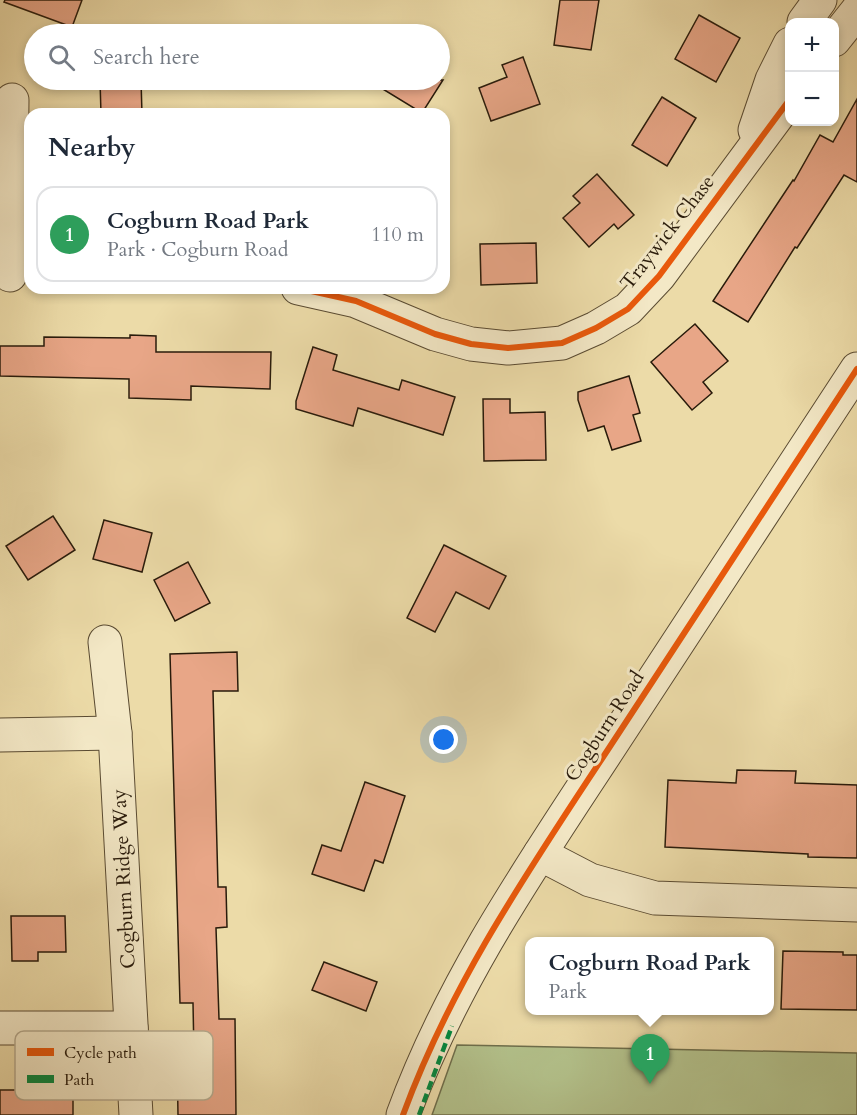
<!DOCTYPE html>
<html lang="en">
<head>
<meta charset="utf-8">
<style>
	:root { --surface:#fff; --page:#f2f2f3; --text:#1f2937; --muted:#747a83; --line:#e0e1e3; --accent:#8f2418 }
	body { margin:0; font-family:Cardo,serif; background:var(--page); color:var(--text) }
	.controls { position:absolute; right:18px; top:18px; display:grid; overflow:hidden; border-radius:12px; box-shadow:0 3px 9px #0003 }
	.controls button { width:54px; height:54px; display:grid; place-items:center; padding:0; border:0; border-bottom:2px solid var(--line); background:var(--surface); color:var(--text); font:30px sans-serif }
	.you { position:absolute; left:444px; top:740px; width:21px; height:21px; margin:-15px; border:4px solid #fff; border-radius:50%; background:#1a73e8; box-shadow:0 0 0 9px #1a73e833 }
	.badge { display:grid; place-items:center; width:39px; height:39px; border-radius:50%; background:var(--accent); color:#fff; font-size:20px; font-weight:700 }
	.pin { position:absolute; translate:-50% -50px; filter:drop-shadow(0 2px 3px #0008) }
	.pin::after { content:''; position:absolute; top:32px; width:21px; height:18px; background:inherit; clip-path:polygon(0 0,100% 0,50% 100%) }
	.popup { position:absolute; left:525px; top:937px; width:249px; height:78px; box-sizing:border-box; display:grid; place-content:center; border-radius:12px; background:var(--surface); filter:drop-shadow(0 2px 4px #0005); font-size:20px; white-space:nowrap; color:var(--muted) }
	.popup b { font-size:22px; color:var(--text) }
	.popup::after { content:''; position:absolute; left:50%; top:100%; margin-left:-12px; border:12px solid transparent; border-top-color:var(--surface) }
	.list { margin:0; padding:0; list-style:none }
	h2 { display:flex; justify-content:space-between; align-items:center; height:78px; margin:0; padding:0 24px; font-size:26px }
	h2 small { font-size:20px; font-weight:400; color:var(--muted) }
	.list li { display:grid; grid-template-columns:39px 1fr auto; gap:18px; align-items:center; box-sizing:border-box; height:96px; margin:0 12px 12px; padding:0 12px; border:2px solid var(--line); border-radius:18px }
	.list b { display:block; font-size:22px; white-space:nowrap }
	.list p { margin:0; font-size:20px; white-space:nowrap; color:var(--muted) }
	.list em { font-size:20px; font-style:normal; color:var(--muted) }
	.icon { flex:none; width:33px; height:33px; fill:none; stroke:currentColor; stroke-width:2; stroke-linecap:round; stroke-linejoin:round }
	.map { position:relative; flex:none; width:857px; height:1115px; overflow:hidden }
	.search { position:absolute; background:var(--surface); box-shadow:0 3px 9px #0003; left:24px; top:24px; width:426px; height:66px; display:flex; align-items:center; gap:15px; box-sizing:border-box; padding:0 21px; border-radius:33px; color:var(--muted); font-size:22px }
	.panel { position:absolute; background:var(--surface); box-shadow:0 3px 9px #0003; left:24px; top:108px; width:426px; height:186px; border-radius:18px }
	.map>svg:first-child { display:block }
</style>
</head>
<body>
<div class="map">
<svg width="857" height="1115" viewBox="0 0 857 1115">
	<rect width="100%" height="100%" fill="#ecdba8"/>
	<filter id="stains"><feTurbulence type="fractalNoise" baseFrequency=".00333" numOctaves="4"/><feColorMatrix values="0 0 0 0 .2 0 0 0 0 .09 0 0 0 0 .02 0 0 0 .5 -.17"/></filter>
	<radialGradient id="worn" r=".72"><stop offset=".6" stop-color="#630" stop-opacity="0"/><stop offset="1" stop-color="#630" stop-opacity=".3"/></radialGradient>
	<!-- green -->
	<polygon fill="#b3c18b" stroke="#6e6e4b" stroke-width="1.5" points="457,1045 857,1053 857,1115 432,1115"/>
	<!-- building -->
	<g fill="#e8a687" stroke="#291b0b" stroke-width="1.5">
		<polygon points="5,0 82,0 72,27 4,2"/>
		<polygon points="560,0 599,0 591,50 554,45"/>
		<polygon points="699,15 740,38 716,82 675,59"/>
		<polygon points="523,57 540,104 491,121 479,88 507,77 502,65"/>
		<polygon points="100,80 141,80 142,114 101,114"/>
		<polygon points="368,80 443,80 422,113"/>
		<polygon points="662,97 696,118 667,166 632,145"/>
		<polygon points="857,99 857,182 844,175 797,248 795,247 748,322 713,301 793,180 794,181 820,135 833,142"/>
		<polygon points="597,174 634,215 618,229 614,224 589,247 563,218 580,203 573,196"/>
		<polygon points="536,243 537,283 481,285 480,244"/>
		<polygon points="695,324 728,361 703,382 712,393 692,410 651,362"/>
		<polygon points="130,335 156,336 156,352 271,352 270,389 191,386 191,400 129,398 129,379 0,376 0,346 44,346 44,337 130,338"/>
		<polygon points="313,347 337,355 333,370 399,390 402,380 455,397 443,435 358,408 353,426 296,409 296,401"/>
		<polygon points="629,376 640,413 633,415 641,441 612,450 604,426 588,431 578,400 578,392"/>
		<polygon points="483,399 510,399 510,413 545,412 546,460 484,461"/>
		<polygon points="53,516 75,550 28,580 6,546"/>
		<polygon points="104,520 152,533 142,572 93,559"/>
		<polygon points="444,545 506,576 489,609 456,592 435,632 407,618"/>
		<polygon points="188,562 210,603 175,621 154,580"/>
		<polygon points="237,652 238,691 213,691 218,887 226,887 227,927 216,928 219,1019 235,1019 236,1115 178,1115 177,1055 194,1055 193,1003 180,1003 170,654"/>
		<polygon points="737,770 796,771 795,783 857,785 857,858 808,857 808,854 665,847 668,780 736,783"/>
		<polygon points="365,782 405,796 383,863 375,860 364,891 312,874 322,845 341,851"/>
		<polygon points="11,916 65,916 66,952 38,952 38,961 12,961"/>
		<polygon points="783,951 843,952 843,955 857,955 857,1010 781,1009"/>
		<polygon points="324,962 377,982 366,1011 312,990"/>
		<polygon points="18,1080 40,1080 40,1091 73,1091 73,1115 0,1115 0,1090 18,1090"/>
	</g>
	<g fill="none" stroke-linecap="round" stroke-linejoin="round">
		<defs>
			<g id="minor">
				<polyline points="804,22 820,0"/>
				<polyline points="834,40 857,11"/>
				<polyline points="755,130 772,80 790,44"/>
				<polyline points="10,275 12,100"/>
				<polyline points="298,288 356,301 435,334 471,344 508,348 562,343 596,328 628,309 659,276 790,99"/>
				<polyline points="105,642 115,733 136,1115"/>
				<polyline points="0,735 115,733"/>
				<polyline points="540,854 590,880 655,898 857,905"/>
				<polyline points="0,1028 131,1028"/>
				<path d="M403 1115C452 981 531 867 609 748 692 622 774 495 857 369"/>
			</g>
		</defs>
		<!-- minor casing -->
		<use href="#minor" stroke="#5a4b32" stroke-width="35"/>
		<!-- minor -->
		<use href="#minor" stroke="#f3e8c6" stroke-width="33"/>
		<!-- quiet -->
		<polyline stroke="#00873e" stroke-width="4.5" stroke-dasharray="9 4.5" stroke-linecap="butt" points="419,1115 452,1026"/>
		<defs>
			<g id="cycleway">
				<polyline points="298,288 356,301 435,334 471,344 508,348 562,343 596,328 628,309 659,276 790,99"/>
				<path d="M403 1115C452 981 531 867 609 748 692 622 774 495 857 369"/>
			</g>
		</defs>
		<!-- cycleway casing -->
		<use href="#cycleway" stroke="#f3e8c6" stroke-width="10"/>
		<!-- cycleway -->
		<use href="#cycleway" stroke="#e8590c" stroke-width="6"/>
	</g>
	<g text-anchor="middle" stroke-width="6" stroke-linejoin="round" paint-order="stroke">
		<!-- street labels -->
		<g font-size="20" fill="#291b0b" stroke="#f3e8c6">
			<text transform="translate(667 232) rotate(-52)" y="7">Traywick Chase</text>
			<text transform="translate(604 726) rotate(-57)" y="7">Cogburn Road</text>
			<text transform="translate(123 879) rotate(-93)" y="7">Cogburn Ridge Way</text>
		</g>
	</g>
	<!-- legend -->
	<rect x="15" y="1031" width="198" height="69" rx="9" fill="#f3e8c6" stroke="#b6aa8e" stroke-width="1.5"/>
	<rect x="27" y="1048" width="27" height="8" fill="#e8590c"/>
	<rect x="27" y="1075" width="27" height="8" fill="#00873e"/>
	<g font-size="16" fill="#291b0b">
		<text x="64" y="1058">Cycle path</text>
		<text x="64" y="1085">Path</text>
	</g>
	<rect width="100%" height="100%" filter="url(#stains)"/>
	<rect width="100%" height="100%" fill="url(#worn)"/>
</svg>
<div class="controls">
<button>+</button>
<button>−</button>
</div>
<div class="you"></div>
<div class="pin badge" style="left:650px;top:1084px;background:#2e9e5b">1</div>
<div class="popup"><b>Cogburn Road Park</b>Park</div>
<div class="search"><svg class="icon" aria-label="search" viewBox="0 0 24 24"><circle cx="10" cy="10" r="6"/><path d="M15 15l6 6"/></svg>Search here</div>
<section class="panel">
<h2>Nearby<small></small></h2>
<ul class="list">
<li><span class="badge" style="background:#2e9e5b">1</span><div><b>Cogburn Road Park</b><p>Park · Cogburn Road</p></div><em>110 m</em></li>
</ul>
</section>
</div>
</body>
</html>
